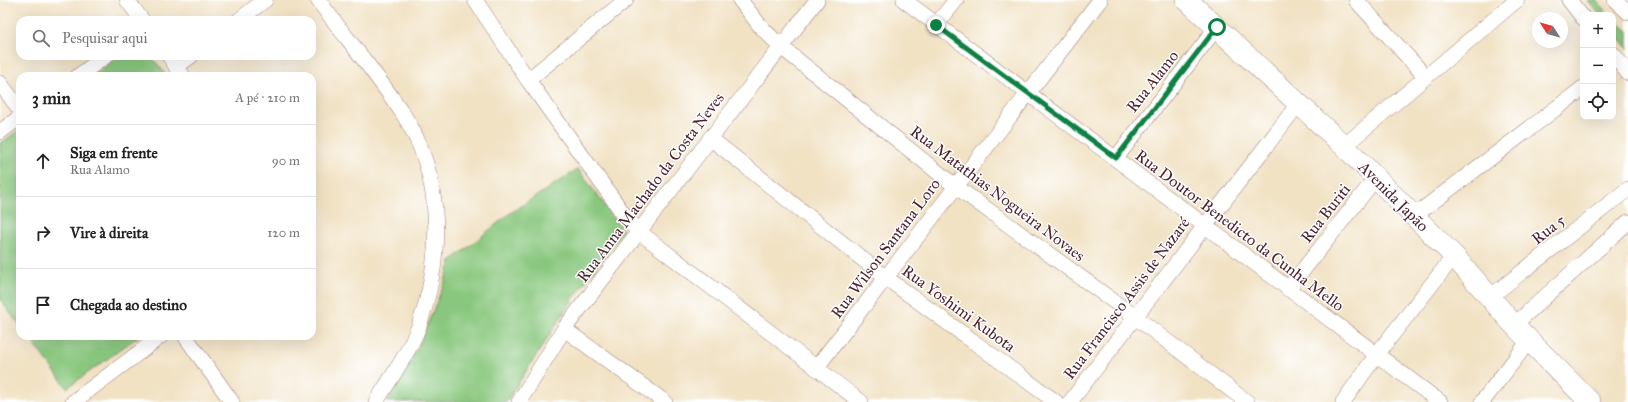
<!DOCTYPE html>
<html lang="pt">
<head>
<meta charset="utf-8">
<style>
	:root { --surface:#fff; --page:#f6f6f6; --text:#222; --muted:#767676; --line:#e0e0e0 }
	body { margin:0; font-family:"IM FELL Great Primer",serif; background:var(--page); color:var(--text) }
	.controls { position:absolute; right:12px; top:12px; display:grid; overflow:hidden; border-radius:8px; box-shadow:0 4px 16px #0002 }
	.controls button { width:36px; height:36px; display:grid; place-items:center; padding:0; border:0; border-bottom:1px solid var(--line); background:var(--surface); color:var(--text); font:20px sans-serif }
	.compass { position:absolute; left:1532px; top:12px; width:36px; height:36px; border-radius:50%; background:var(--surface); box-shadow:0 4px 16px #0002; rotate:306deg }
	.stop { position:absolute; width:12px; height:12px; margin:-9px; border:3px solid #0b8043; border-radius:50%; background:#fff }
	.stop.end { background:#0b8043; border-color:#fff; box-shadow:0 1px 4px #0008 }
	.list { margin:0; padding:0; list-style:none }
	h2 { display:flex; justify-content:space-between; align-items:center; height:52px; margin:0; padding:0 16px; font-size:17px }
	h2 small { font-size:13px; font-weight:400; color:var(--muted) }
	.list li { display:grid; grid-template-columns:26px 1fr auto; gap:12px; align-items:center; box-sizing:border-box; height:72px; padding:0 16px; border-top:1px solid var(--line) }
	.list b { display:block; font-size:15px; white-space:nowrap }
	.list p { margin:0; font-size:13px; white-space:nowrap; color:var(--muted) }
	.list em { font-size:13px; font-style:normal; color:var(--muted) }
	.icon { flex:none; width:22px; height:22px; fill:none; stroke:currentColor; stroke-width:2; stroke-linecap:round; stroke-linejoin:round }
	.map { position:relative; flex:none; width:1628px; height:402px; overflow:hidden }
	.search { position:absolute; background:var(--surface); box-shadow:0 4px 16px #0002; left:16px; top:16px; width:300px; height:44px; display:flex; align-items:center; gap:10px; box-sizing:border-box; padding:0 14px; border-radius:12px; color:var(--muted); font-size:15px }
	.panel { position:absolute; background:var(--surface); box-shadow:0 4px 16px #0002; left:16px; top:72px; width:300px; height:268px; border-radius:12px }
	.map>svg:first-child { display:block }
</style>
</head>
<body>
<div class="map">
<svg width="1628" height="402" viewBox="0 0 1628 402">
	<rect width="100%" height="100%" fill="#fff"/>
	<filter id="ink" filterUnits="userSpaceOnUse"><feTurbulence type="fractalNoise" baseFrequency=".025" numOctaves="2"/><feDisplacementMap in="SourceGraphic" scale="8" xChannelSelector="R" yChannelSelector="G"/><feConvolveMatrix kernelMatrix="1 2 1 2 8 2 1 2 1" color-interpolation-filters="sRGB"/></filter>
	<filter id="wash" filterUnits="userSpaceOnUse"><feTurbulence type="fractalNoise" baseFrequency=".012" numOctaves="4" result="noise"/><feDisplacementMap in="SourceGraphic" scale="16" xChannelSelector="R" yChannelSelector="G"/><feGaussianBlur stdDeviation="0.9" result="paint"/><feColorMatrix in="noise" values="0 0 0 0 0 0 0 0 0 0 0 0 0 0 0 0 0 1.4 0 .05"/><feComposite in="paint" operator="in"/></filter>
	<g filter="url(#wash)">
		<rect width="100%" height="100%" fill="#f1e2c4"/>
		<!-- green -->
		<g fill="#89c77e" stroke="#6a7354">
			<polygon points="1588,0 1597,0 1608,15 1600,15"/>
			<polygon points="1613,19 1628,31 1628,49 1613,31"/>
			<polygon points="119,56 151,56 167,76 92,76"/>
			<polygon points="20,129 20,326 0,299 0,144"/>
			<polygon points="578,169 623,230 573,299 506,402 387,402 418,347 444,284 451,261 509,214"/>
			<polygon points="28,336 139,336 67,388"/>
		</g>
	</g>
	<g filter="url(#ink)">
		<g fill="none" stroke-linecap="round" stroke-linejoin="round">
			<defs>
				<g id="minor">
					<polyline points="127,0 142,20"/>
					<path d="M318 0C346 38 377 74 403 114 444 177 443 257 419 326 409 352 391 378 376 402"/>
					<polyline points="475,0 528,80 625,216 638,231 861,402"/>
					<polyline points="740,0 761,27 780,46 955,186 1134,316 1247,402"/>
					<polyline points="904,0 1440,402"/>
					<polyline points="1356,0 1425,76"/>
					<polyline points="1569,0 1583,18"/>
					<polyline points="1615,0 1628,12"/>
					<polyline points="239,20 265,0"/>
					<polyline points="936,25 956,0"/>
					<polyline points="1613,54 1628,73"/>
					<polyline points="169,56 183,76"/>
					<polyline points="176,67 191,56"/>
					<polyline points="78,76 106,56"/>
					<polyline points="528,80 626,0"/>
					<polyline points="0,83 20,110"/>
					<polyline points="0,132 20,117"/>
					<polyline points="710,138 885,277 1056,402"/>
					<polyline points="1344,146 1517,0"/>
					<polyline points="1116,158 1217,27"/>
					<polyline points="1414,216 1583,88"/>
					<polyline points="1288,289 1375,179"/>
					<polyline points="1490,297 1628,189"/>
					<polyline points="1514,325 1628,222"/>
					<polyline points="564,329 665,402"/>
					<polyline points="185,336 232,402"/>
					<polyline points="816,368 1100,0"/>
					<polyline points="73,402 161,336"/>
					<polyline points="519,402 564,329 817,0"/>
					<polyline points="1070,402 1299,103"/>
					<polyline points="1343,402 1377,354 1454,256"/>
					<polyline points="1482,402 1529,341"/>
				</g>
				<polyline id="secondary" points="1187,0 1344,146 1454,256 1514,325 1590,402"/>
			</defs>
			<!-- minor casing -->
			<use href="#minor" stroke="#9e8078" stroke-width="16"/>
			<!-- secondary casing -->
			<use href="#secondary" stroke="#9e8078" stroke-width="22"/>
			<!-- minor -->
			<use href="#minor" stroke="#fff" stroke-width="15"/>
			<!-- secondary -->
			<use href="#secondary" stroke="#fff" stroke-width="21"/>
		</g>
	</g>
	<g fill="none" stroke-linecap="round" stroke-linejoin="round" filter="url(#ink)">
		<!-- route -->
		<polyline stroke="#0b8043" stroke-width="5" points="936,25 1116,158 1217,27"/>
	</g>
	<g text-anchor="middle" stroke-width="3" stroke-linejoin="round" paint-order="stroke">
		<!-- street labels -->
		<g font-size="16" fill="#4a1f2b" stroke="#fff">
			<text transform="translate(1152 81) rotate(-52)" y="6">Rua Alamo</text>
			<text transform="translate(650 187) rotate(-53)" y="6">Rua Anna Machado da Costa Neves</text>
			<text transform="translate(998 193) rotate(37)" y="6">Rua Matathias Nogueira Novaes</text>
			<text transform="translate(1394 196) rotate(45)" y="6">Avenida Japão</text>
			<text transform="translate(1325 213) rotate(-52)" y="6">Rua Buriti</text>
			<text transform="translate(1548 229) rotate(-38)" y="6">Rua 5</text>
			<text transform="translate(1240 230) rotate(37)" y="6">Rua Doutor Benedicto da Cunha Mello</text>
			<text transform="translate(885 248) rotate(-53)" y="6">Rua Wilson Santana Loro</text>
			<text transform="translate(1126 298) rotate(-53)" y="6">Rua Francisco Assis de Nazaré</text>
			<text transform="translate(959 308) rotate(36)" y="6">Rua Yoshimi Kubota</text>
		</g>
	</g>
</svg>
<div class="controls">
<button>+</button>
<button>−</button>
<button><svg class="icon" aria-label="locate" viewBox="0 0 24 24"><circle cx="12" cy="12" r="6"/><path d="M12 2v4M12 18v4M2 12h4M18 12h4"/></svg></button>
</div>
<svg class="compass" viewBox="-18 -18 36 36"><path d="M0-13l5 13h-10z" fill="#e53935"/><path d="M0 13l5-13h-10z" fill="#767676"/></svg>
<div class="stop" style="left:1217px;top:27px"></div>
<div class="stop end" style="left:936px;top:25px"></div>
<div class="search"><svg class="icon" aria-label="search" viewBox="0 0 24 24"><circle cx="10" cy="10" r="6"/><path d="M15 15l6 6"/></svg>Pesquisar aqui</div>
<section class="panel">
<h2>3 min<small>A pé · 210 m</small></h2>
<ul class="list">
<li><svg class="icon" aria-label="ahead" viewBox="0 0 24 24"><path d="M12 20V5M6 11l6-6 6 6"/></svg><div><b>Siga em frente</b><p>Rua Alamo</p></div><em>90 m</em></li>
<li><svg class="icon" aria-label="right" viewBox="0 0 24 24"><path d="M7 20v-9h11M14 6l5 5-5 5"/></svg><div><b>Vire à direita</b></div><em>120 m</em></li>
<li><svg class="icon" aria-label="arrive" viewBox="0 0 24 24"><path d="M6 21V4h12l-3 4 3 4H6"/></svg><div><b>Chegada ao destino</b></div></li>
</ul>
</section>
</div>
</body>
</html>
